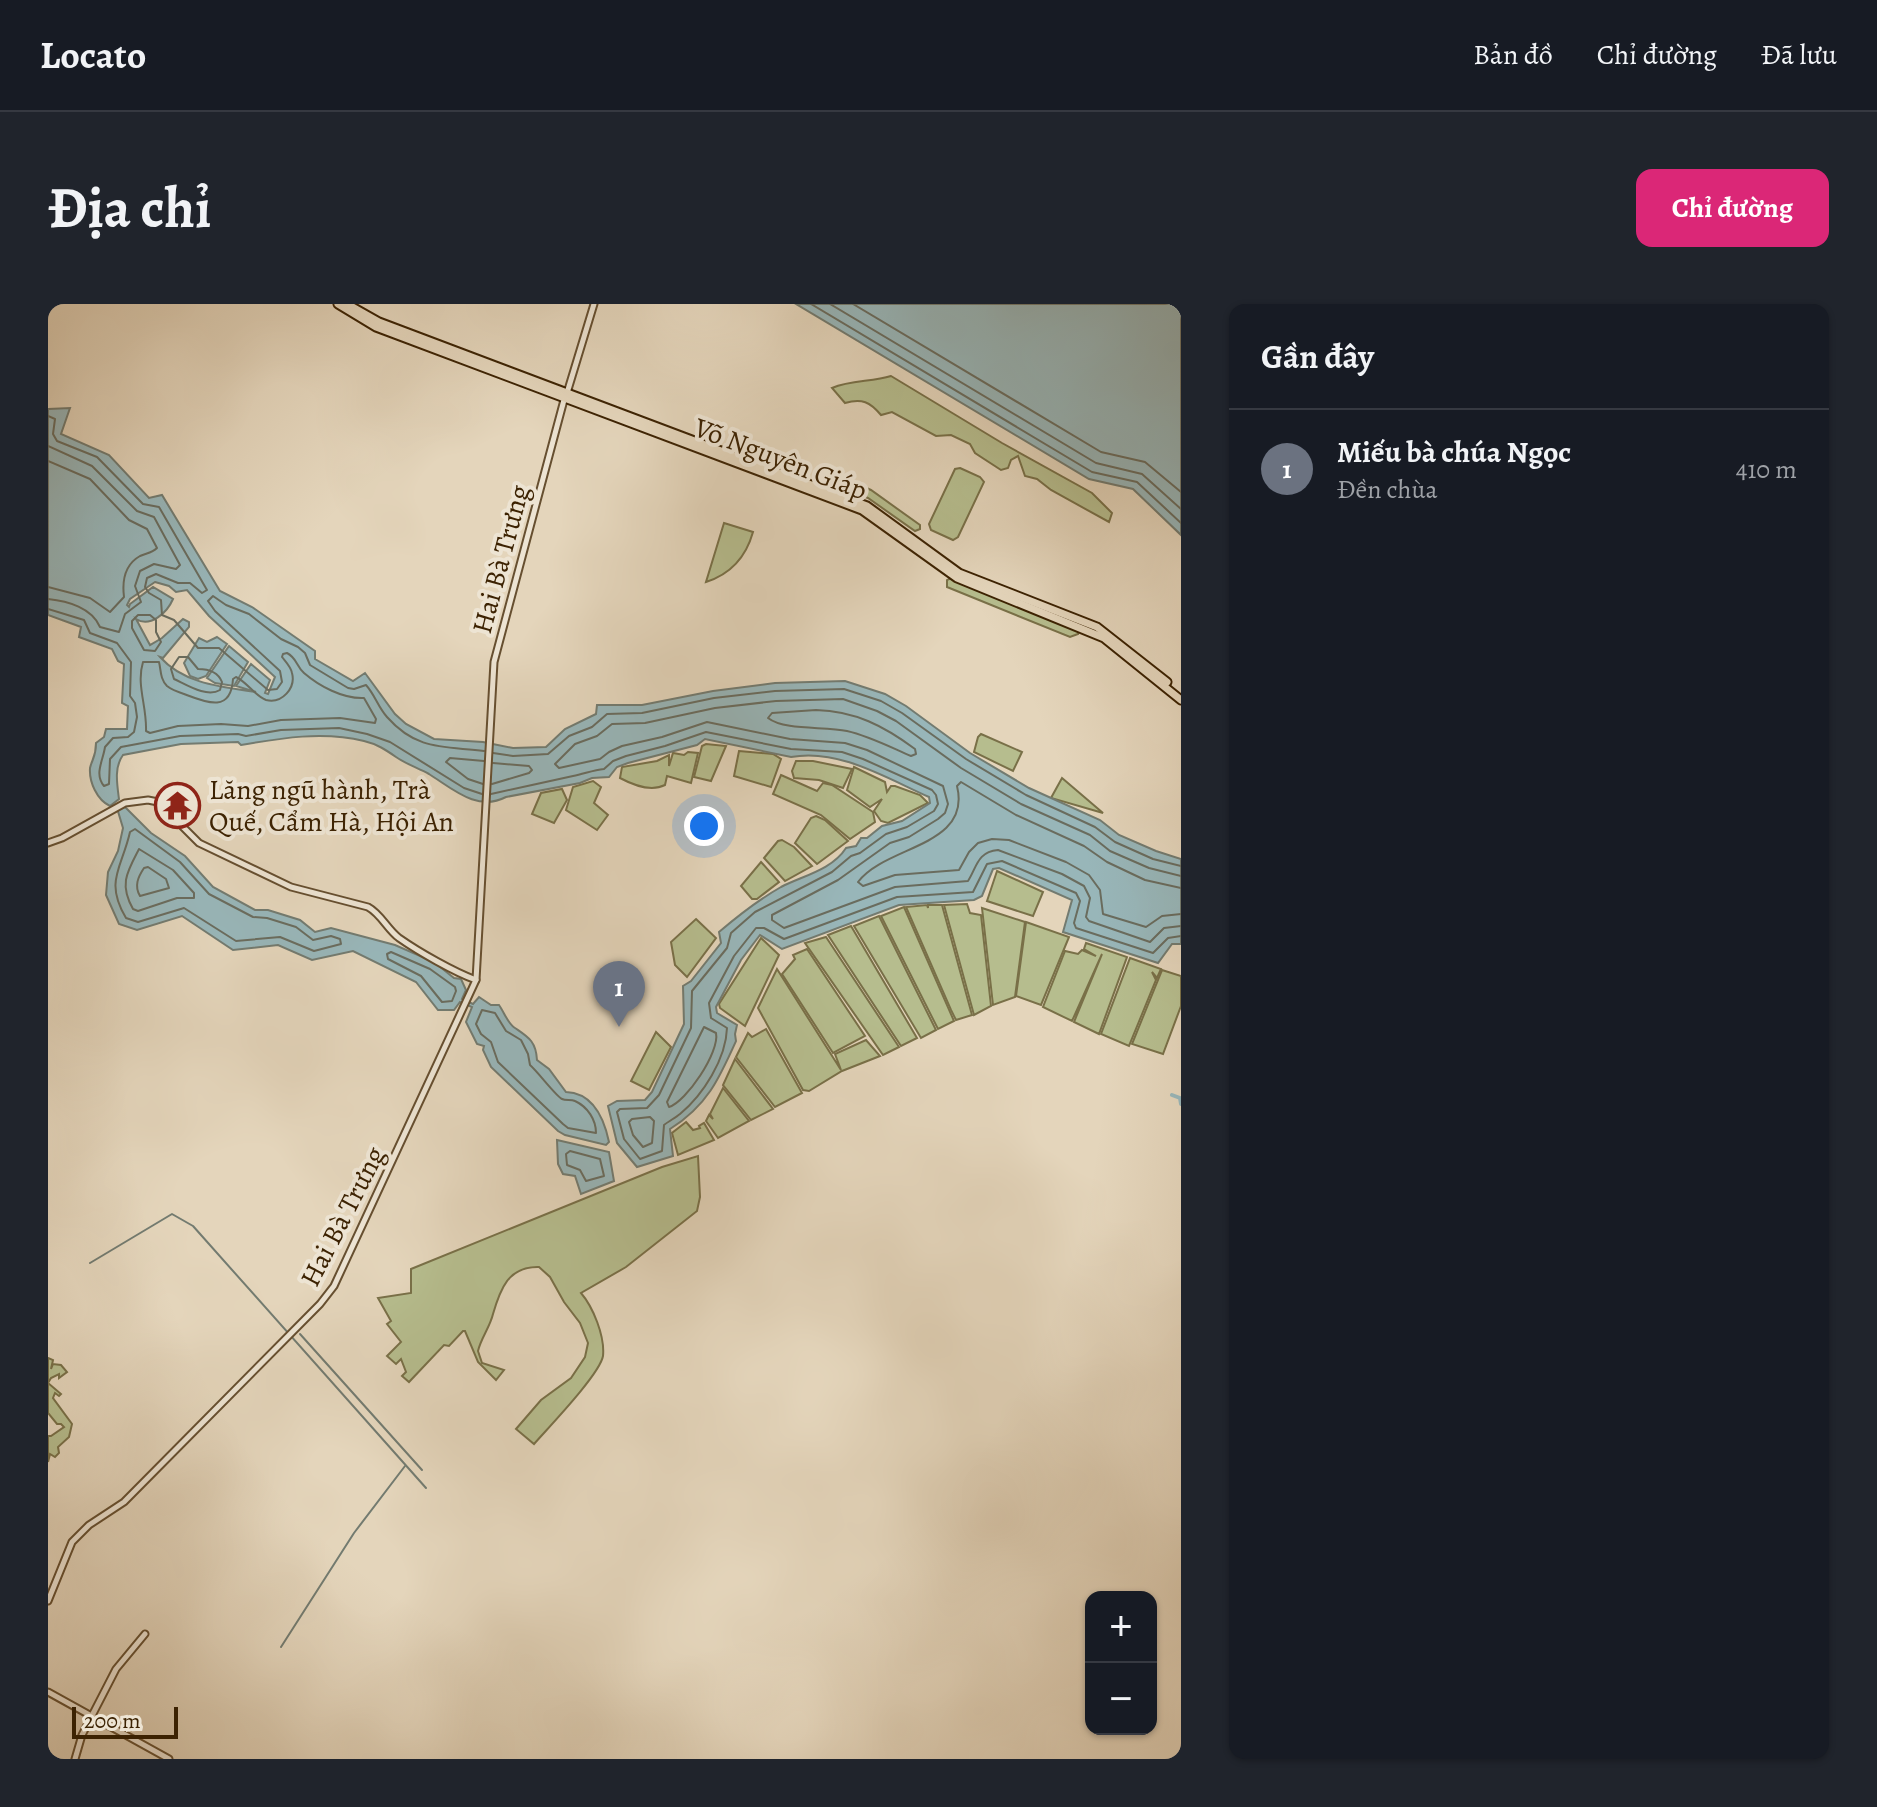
<!DOCTYPE html>
<html lang="vi">
<head>
<meta charset="utf-8">
<style>
	:root { --surface:#171b24; --page:#20242c; --text:#f1f3f6; --muted:#9ea1a6; --line:#363941; --accent:#db2777 }
	body { margin:0; font-family:Alegreya,serif; background:var(--page); color:var(--text) }
	.controls { position:absolute; right:24px; bottom:24px; display:grid; overflow:hidden; border-radius:16px; box-shadow:0 2px 6px #0004 }
	.controls button { width:72px; height:72px; display:grid; place-items:center; padding:0; border:0; border-bottom:2px solid var(--line); background:var(--surface); color:var(--text); font:40px sans-serif }
	.scale { position:absolute; left:24px; bottom:20px; width:106px; box-sizing:border-box; padding-left:8px; border:4px solid #3c2202; border-top:0; font-size:22px; line-height:28px; white-space:nowrap; color:#3c2202; -webkit-text-stroke:6px #ede4d3; paint-order:stroke }
	.you { position:absolute; left:656px; top:522px; width:28px; height:28px; margin:-20px; border:6px solid #fff; border-radius:50%; background:#1a73e8; box-shadow:0 0 0 12px #1a73e833 }
	.badge { display:grid; place-items:center; width:52px; height:52px; border-radius:50%; background:var(--accent); color:#fff; font-size:26px; font-weight:700 }
	.pin { position:absolute; translate:-50% -66px; filter:drop-shadow(0 2px 4px #0008) }
	.pin::after { content:''; position:absolute; top:42px; width:28px; height:24px; background:inherit; clip-path:polygon(0 0,100% 0,50% 100%) }
	.list { margin:0; padding:0; list-style:none }
	h2 { display:flex; justify-content:space-between; align-items:center; height:104px; margin:0; padding:0 32px; font-size:34px }
	h2 small { font-size:26px; font-weight:400; color:var(--muted) }
	.list li { display:grid; grid-template-columns:52px 1fr auto; gap:24px; align-items:center; box-sizing:border-box; height:120px; padding:0 32px; border-top:2px solid var(--line) }
	.list b { display:block; font-size:30px; white-space:nowrap }
	.list p { margin:0; font-size:26px; white-space:nowrap; color:var(--muted) }
	.list em { font-size:26px; font-style:normal; color:var(--muted) }
	.map { position:relative; flex:none; width:1133px; height:1455px; overflow:hidden; border-radius:16px }
	header { display:flex; align-items:center; gap:48px; box-sizing:border-box; height:112px; padding:0 40px; background:var(--surface); border-bottom:2px solid var(--line) }
	header strong { font-size:38px }
	nav { display:flex; gap:44px; margin-inline-start:auto; font-size:28px }
	.intro { display:flex; align-items:center; justify-content:space-between; box-sizing:border-box; height:192px; padding:0 48px }
	h1 { margin:0; font-size:56px }
	.button { padding:20px 36px; border-radius:16px; background:var(--accent); color:#fff; font-size:28px; font-weight:700 }
	main { display:flex; gap:48px; padding:0 48px }
	aside { flex:1; background:var(--surface); border-radius:16px; box-shadow:0 2px 6px #0004 }
	.map>svg:first-child { display:block }
</style>
</head>
<body>
<header>
<strong>Locato</strong>
<nav><a>Bản đồ</a><a>Chỉ đường</a><a>Đã lưu</a></nav>
</header>
<div class="intro"><h1>Địa chỉ</h1><a class="button">Chỉ đường</a></div>
<main>
<div class="map">
<svg width="1133" height="1455" viewBox="0 0 1133 1455">
	<rect width="100%" height="100%" fill="#e4d5bb"/>
	<filter id="stains"><feTurbulence type="fractalNoise" baseFrequency=".0025" numOctaves="4"/><feColorMatrix values="0 0 0 0 .2 0 0 0 0 .09 0 0 0 0 .02 0 0 0 .5 -.17"/></filter>
	<radialGradient id="worn" r=".72"><stop offset=".6" stop-color="#630" stop-opacity="0"/><stop offset="1" stop-color="#630" stop-opacity=".3"/></radialGradient>
	<!-- green -->
	<g fill="#b6bd8e" stroke="#797048" stroke-width="2">
		<path d="M843 72 954 139 1044 189 1064 209 1061 218 1003 186 989 175 977 172 970 152 963 156 960 164 953 166 927 149 922 140 903 131 888 132 844 108 833 111C822 98 814 94 797 99L784 84C803 76 824 78 843 72Z"/>
		<polygon points="912,164 932,173 936,178 910,233 905,236 883,226 881,220 907,165"/>
		<polygon points="786,170 823,186 872,221 872,225 867,227 820,194 782,181"/>
		<path d="M676 219 705 228C698 253 683 270 658 278Z"/>
		<polygon points="903,274 1030,326 1030,330 1022,333 899,283 899,276"/>
		<polygon points="933,430 974,448 965,467 926,448 930,433"/>
		<polygon points="658,440 678,442 663,477 646,473 654,442"/>
		<polygon points="691,447 725,450 733,455 723,483 686,472"/>
		<path d="M640 448 650 449 643 479 619 472 617 481C603 488 585 481 572 474L574 463 609 457 621 451V462L625 449 636 451Z"/>
		<polygon points="748,457 765,457 804,465 795,484 771,476 746,474 744,467"/>
		<polygon points="806,463 837,478 839,488 843,482 847,482 872,491 880,499 840,519 833,517 826,507 834,495 822,503 799,486"/>
		<polygon points="733,471 769,487 775,479 784,481 825,508 827,518 802,535 773,511 725,490"/>
		<polygon points="1014,474 1055,509 1003,494"/>
		<polygon points="545,477 553,483 546,499 560,511 549,526 518,506 525,483"/>
		<polygon points="514,485 519,496 506,519 484,510 493,489"/>
		<polygon points="768,512 777,516 800,537 769,560 747,539 763,514"/>
		<polygon points="734,536 746,543 764,562 737,577 716,554 730,537"/>
		<polygon points="713,558 731,578 709,595 704,595 693,582"/>
		<polygon points="949,567 995,588 985,612 939,597"/>
		<polygon points="919,600 922,609 933,611 943,702 926,711 896,601"/>
		<polygon points="879,601 880,604 880,601 894,601 924,711 908,716 903,706 858,603"/>
		<polygon points="856,603 906,717 890,725 833,612"/>
		<polygon points="934,604 977,618 967,693 945,701"/>
		<polygon points="831,612 888,726 873,734 806,622"/>
		<polygon points="648,615 668,634 639,673 627,661 623,638"/>
		<polygon points="978,618 1021,633 993,701 968,692"/>
		<polygon points="803,622 869,734 853,742 780,631"/>
		<polygon points="778,633 851,743 835,751 757,639"/>
		<polygon points="713,634 731,651 697,722 672,704 671,700"/>
		<polygon points="1038,639 1079,653 1051,730 1026,718 1054,650 1024,717 995,703 1017,647 1030,650 1034,646 1048,652 1036,645"/>
		<polygon points="759,645 817,732 785,749 734,670 747,655 745,651"/>
		<polygon points="1082,654 1113,665 1109,674 1104,668 1108,676 1081,742 1053,730"/>
		<polygon points="729,665 793,766 787,750 818,736 832,752 794,767 761,787 755,786 710,704"/>
		<polygon points="1114,666 1133,672 1133,702 1115,750 1084,740"/>
		<polygon points="718,725 754,789 727,803 688,753 700,729 704,733"/>
		<polygon points="608,728 623,743 601,786 583,777"/>
		<polygon points="687,755 725,805 703,816 675,781"/>
		<polygon points="675,784 701,817 670,834 658,817 661,811 665,815 662,810"/>
		<polygon points="638,818 645,826 652,824 651,822 656,819 666,836 630,851 624,829"/>
		<path d="M650 852 652 893 649 907 578 963 533 989C545 1003 557 1032 555 1052 552 1070 500 1124 486 1140L468 1125 493 1096 523 1074 537 1053 540 1039 532 1019 516 998 502 973 491 963C460 962 452 986 445 1010 442 1023 433 1034 430 1047L434 1059 456 1066 448 1076 430 1058 417 1027H415L401 1042 396 1041 361 1078 354 1072 358 1068 353 1055 348 1060 339 1052 353 1038 339 1020 343 1017 330 994 363 989V965L614 863Z"/>
		<polygon points="0,1054 5,1056 3,1065 5,1060 13,1061 19,1068 11,1074 11,1070 3,1074 0,1079 13,1090 11,1092 7,1089 5,1094 24,1120 21,1133 10,1143 11,1149 7,1153 2,1150 0,1158 0,1132 3,1132 16,1123 13,1120 9,1120 0,1109"/>
	</g>
	<!-- water -->
	<g fill="#98b6b9" stroke="#737b70" stroke-width="2" fill-rule="evenodd">
		<polygon points="748,0 1133,0 1133,231 1085,185 1041,175"/>
		<path d="M22 104 13 130 61 151 101 194 114 191 172 287 204 303 267 347V355L305 377 317 369 347 410 358 420 386 435 435 438 465 444 498 443 517 425 548 410 549 401H594L665 387 727 379 797 377 837 390 858 402 922 449 981 484 1052 516 1071 531 1108 547 1133 555V640H1124L1110 659 1015 628 1024 596 951 564 945 565 934 592 926 596 851 601 734 645 712 631 693 656 668 703 669 709 689 721 687 730 688 737C671 775 659 802 622 825L625 852 589 863 569 839 560 802 569 797 597 796 604 788 636 720 635 682 643 677 673 639 671 628C691 611 710 596 733 583 754 572 784 566 798 544L808 542 813 534H819L834 522 854 517 882 499 881 493C840 475 791 444 743 453L657 435 649 441 580 459 569 463 561 473 544 474 532 479 458 493C429 508 405 485 381 470 370 464 358 460 348 453 338 446 329 440 316 437 275 427 233 434 193 441L190 438 133 440 75 451C66 463 69 480 71 495L62 502C49 496 41 478 42 464 44 455 48 453 48 439L56 433 58 425H79L80 402 74 399 76 360 70 357 64 345 31 333 33 323 0 311V105ZM107 278 121 282 128 288 139 286 161 312 227 373 220 390 217 389 222 376 203 360 188 382 208 388C174 383 136 380 112 353L115 354 141 323V318L135 315 114 334 102 341 88 315C102 324 119 309 125 295L105 283 82 300 81 303 79 301 82 295Z"/>
		<polygon points="169,333 179,340 158,372 150,375 142,372 136,359 151,334 159,338"/>
		<polygon points="181,342 200,358 186,382 167,379 159,374"/>
		<path d="M77 503 103 529 137 552 165 583 207 606H220L252 616 267 628 283 624 347 641 386 658 406 674 413 675 418 686 414 695 425 700 431 693 443 701H451C456 708 460 720 467 724 480 733 488 737 489 756L501 765 518 788C545 789 556 814 561 838L558 841 517 831 510 827 443 763 435 746 436 742 429 740 418 718 424 703 412 698 406 706H390L368 678 305 647 264 656 230 641 185 646 134 612 89 626 71 620 58 591 60 568 70 547 75 524 69 504Z"/>
		<polygon points="509,836 561,848 566,877 533,890 527,872 515,870 510,860"/>
	</g>
	<g fill="none" stroke-linecap="round" stroke-linejoin="round">
		<!-- shore -->
		<g stroke="#6a6c5e" stroke-width="2">
			<polyline points="763,0 1044,168 1089,178 1133,219"/>
			<polyline points="782,0 1048,159 1094,170 1133,205"/>
			<polyline points="805,0 1053,148 1097,158 1133,188"/>
			<path d="M0 112 7 115 5 130 9 137 49 153 95 200 111 203 159 286 154 289 142 279H130L108 270 99 274 97 283 101 289 113 296 114 311 126 316 150 344H171L220 386 229 385 234 378 232 367 167 307 160 297 165 292 178 301 201 310 233 335 250 343 257 349 262 361 300 384 306 385 318 381C327 391 330 403 339 413 369 447 396 442 436 447"/>
			<path d="M0 142 44 162 89 207 106 213 132 261 128 265 106 260 92 267 87 282 93 298 77 310 71 328 52 323C44 304 20 297 0 295"/>
			<path d="M0 157 42 175 81 216 99 225 109 244C104 249 99 249 92 252 76 261 74 277 76 293L62 308 42 294 0 283"/>
			<path d="M0 305 36 316 42 329 69 339 83 358 82 392 87 399 89 413 86 428 80 433 65 434 57 443C55 457 46 470 56 482L61 480 62 455 73 443 132 432 190 430 198 432 233 426 291 424 319 430 342 438 416 484 434 490"/>
			<polygon points="90,311 102,311 108,316 108,328 113,338 107,347 96,346 84,324 84,317"/>
			<path d="M239 349C249 354 248 362 256 369 271 382 295 395 316 394L328 415 327 419 292 414 233 416 200 422 173 420 130 422 102 429 98 427C99 402 88 381 95 358H111C113 366 112 375 119 382 124 386 130 388 136 390 157 398 183 410 185 375L188 373C199 378 207 392 218 396 234 400 248 384 244 369 243 363 238 358 234 353L235 350Z"/>
			<path d="M131 353H140L150 365C160 365 170 368 174 378L172 386C159 394 139 381 126 375L123 365Z"/>
			<path d="M768 406C807 407 836 422 867 445L868 450 863 452C842 443 821 432 799 427 776 422 737 427 720 414L724 409Z"/>
			<polyline points="445,449 465,452 500,450 521,432 544,423 559,410 594,409 666,394 727,387 796,385 833,397 854,409 918,455 978,491 1047,523 1067,538 1105,555 1133,562"/>
			<polyline points="435,480 420,475 398,458 402,454 436,457"/>
			<polyline points="444,480 481,469 484,466 481,462 445,459"/>
			<path d="M443 490C470 484 498 478 525 472 536 470 545 466 556 465L565 457 578 452 617 442 658 428 743 445 794 448 815 455 884 486 888 491 890 500 886 507 859 523 838 530 812 549 803 552 784 568 707 608 683 629 679 644 644 687 643 724 611 791 599 804 572 805 569 808 576 835 592 855 614 847 616 821C621 817 627 814 632 810 655 791 678 755 679 724L663 714 661 699 686 652 708 624H716L736 635 849 593 925 588 939 560 954 557 1028 589 1032 597 1026 619 1028 624 1105 649 1120 634 1133 632"/>
			<path d="M87 525 132 558 161 590 205 613 219 614 248 623 265 636 283 632 292 635 293 640 266 647 232 633 188 637 136 604 90 618 78 614C56 577 74 564 82 528Z"/>
			<path d="M91 545 125 566 146 589V594H129L90 607 85 605C71 580 79 568 91 545Z"/>
			<path d="M96 564 100 563 118 575 121 584 92 592C86 582 90 573 96 564Z"/>
			<path d="M1133 572 1101 564 1062 547 1042 531 973 500 913 464 848 417 829 407 795 395 728 397 667 404 597 419 564 420 549 432 527 440 507 460 511 464 552 455 561 448 574 442 614 433 659 418 742 435 797 439 819 446 895 482 900 500 897 509 890 515 861 533 842 539 790 576 724 611V616L736 624 847 583 920 577C929 563 929 548 950 546L1014 570 1036 582 1042 594 1038 613 1041 617 1102 638 1116 624 1133 622"/>
			<path d="M1133 584 1097 576 1059 558 1036 542 968 511 913 478 909 482C924 543 838 541 810 578L815 582 847 571 911 566 921 548 930 539 944 535 961 536 1018 558 1041 571 1052 586 1055 610 1098 623 1114 612 1133 610"/>
			<polygon points="343,648 382,665 407,683 408,687 404,697 394,698 373,672 340,655 339,650"/>
			<path d="M434 706 447 709 458 727 473 736 480 750 482 761C490 768 508 792 514 795 518 797 523 795 527 797 540 803 548 816 548 829L520 824 515 820 450 758 443 738 433 730 428 720Z"/>
			<path d="M656 723 668 729C672 748 638 798 621 803L619 798Z"/>
			<polygon points="602,813 606,817 604,839 595,843 585,831 581,818 584,815"/>
			<polygon points="522,847 552,855 556,872 538,877 532,866 519,861 518,850"/>
		</g>
		<!-- stream -->
		<g stroke="#737b70" stroke-width="2">
			<polyline points="42,959 124,910 145,922 378,1184"/>
			<polyline points="252,1030 374,1166"/>
			<polyline points="233,1343 306,1229 357,1162"/>
		</g>
		<!-- canal -->
		<polyline stroke="#98b6b9" stroke-width="4" points="1124,791 1132,794 1133,800"/>
		<defs>
			<g id="minor">
				<polyline points="519,89 546,0"/>
				<path d="M0 539 14 534 77 499 100 496 110 498 151 539 243 583 320 603C333 610 339 625 351 634 371 648 406 668 428 676"/>
				<polyline points="0,1297 24,1238 41,1221 76,1198 272,1000 286,982 428,676 446,358 516,96"/>
				<polyline points="0,1388 121,1455"/>
				<polyline points="27,1455 34,1431 68,1365 97,1330"/>
			</g>
			<g id="major">
				<polyline points="290,0 328,23 814,206 909,274 1056,334 1133,396"/>
				<polyline points="299,0 331,18 819,202 911,269 1049,323 1119,378"/>
			</g>
		</defs>
		<!-- minor casing -->
		<use href="#minor" stroke="#664f30" stroke-width="9"/>
		<!-- major casing -->
		<use href="#major" stroke="#3c2202" stroke-width="11"/>
		<!-- minor -->
		<use href="#minor" stroke="#ede4d3" stroke-width="5"/>
		<!-- major -->
		<use href="#major" stroke="#e4d5bb" stroke-width="7"/>
	</g>
	<!-- icons -->
	<defs>
		<symbol id="temple-ring" viewBox="-11 -11 22 22"><circle r="9.5" fill="#ede4d3" stroke="#8f2418" stroke-width="1.5"/><path d="M0-6L5-2H3V0L6.5 2.5H4V6H1.5V3h-3V6H-4V2.5H-6.5L-3 0V-2H-5Z" fill="#8f2418"/></symbol>
	</defs>
	<g fill-rule="evenodd">
		<use href="#temple-ring" x="104" y="476" width="51" height="51"/>
	</g>
	<g text-anchor="middle" stroke-width="8" stroke-linejoin="round" paint-order="stroke">
		<!-- street labels -->
		<g font-size="28" fill="#3c2202" stroke="#ede4d3">
			<text transform="translate(733 154) rotate(21)" y="10">Võ Nguyên Giáp</text>
			<text transform="translate(452 255) rotate(-75)" y="10">Hai Bà Trưng</text>
			<text transform="translate(294 912) rotate(-63)" y="10">Hai Bà Trưng</text>
		</g>
		<!-- poi labels -->
		<g font-size="28" fill="#3c2202" stroke="#ede4d3" text-anchor="start">
			<text x="161" y="495">Lăng ngũ hành, Trà<tspan x="161" dy="32">Quế, Cẩm Hà, Hội An</tspan></text>
		</g>
	</g>
	<rect width="100%" height="100%" filter="url(#stains)"/>
	<rect width="100%" height="100%" fill="url(#worn)"/>
</svg>
<div class="controls">
<button>+</button>
<button>−</button>
</div>
<div class="scale">200 m</div>
<div class="you"></div>
<div class="pin badge" style="left:571px;top:723px;background:#6b7280">1</div>
</div>
<aside>
<h2>Gần đây<small></small></h2>
<ul class="list">
<li><span class="badge" style="background:#6b7280">1</span><div><b>Miếu bà chúa Ngọc</b><p>Đền chùa</p></div><em>410 m</em></li>
</ul>
</aside>
</main>
</body>
</html>
